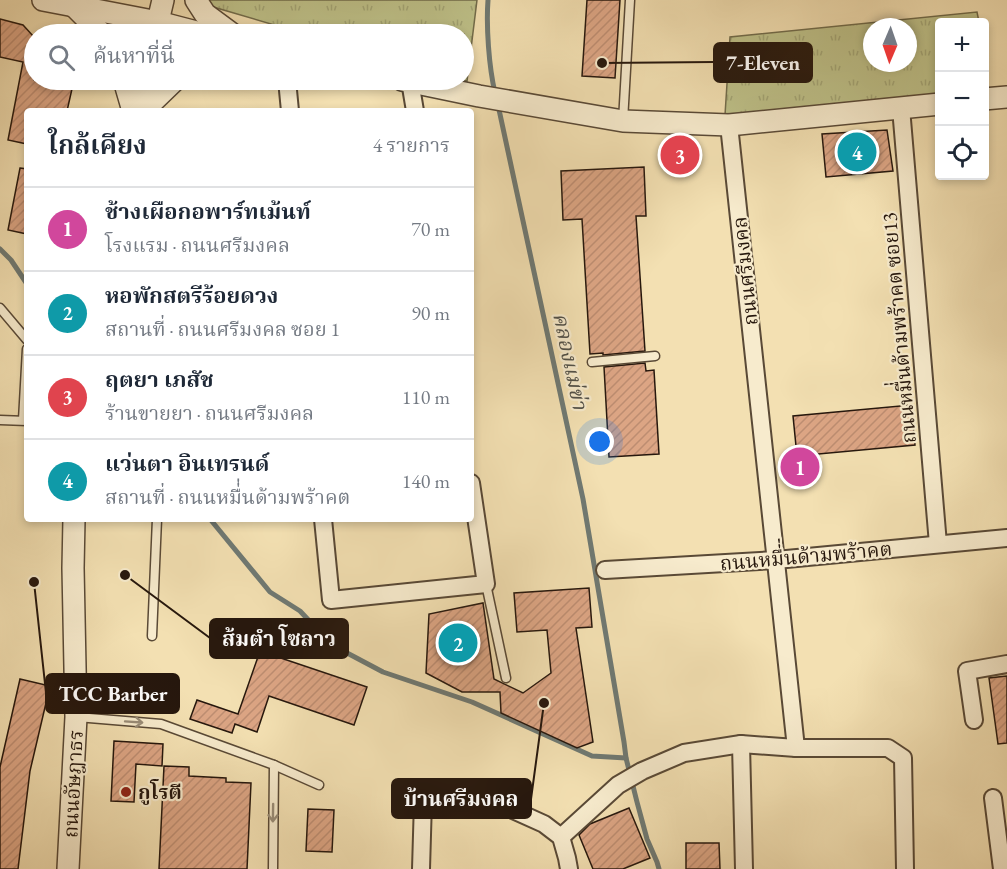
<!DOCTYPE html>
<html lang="th">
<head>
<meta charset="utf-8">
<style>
	:root { --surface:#fff; --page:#f6f6f7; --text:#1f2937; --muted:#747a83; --line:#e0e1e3; --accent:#b45309 }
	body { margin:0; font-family:"EB Garamond","Noto Serif Thai",serif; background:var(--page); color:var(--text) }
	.controls { position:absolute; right:18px; top:18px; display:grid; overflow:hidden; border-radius:6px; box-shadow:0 3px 9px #0003 }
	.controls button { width:54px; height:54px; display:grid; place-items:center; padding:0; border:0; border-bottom:2px solid var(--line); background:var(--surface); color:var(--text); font:30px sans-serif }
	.compass { position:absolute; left:863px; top:18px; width:54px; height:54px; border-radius:50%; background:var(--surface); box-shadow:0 3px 9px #0003; rotate:182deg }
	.you { position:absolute; left:600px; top:442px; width:21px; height:21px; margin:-15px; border:4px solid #fff; border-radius:50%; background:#1a73e8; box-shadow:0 0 0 9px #1a73e833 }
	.badge { display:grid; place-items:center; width:39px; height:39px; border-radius:50%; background:var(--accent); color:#fff; font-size:20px; font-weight:700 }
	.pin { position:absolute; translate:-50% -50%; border:3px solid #fff; box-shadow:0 2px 6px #0006 }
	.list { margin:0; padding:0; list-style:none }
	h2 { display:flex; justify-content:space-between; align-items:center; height:78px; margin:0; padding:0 24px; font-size:26px }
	h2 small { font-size:20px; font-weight:400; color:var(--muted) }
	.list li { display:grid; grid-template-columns:39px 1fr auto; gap:18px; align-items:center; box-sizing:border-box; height:84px; padding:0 24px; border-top:2px solid var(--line) }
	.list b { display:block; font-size:22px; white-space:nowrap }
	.list p { margin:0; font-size:20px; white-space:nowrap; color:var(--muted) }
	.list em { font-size:20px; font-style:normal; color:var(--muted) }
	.icon { flex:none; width:33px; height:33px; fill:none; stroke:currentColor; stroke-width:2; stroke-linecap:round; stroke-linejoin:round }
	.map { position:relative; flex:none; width:1007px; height:869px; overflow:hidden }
	.search { position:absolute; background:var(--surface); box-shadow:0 3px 9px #0003; left:24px; top:24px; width:450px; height:66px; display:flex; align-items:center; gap:15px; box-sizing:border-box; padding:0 21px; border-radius:33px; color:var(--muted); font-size:22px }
	.panel { position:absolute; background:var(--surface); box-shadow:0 3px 9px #0003; left:24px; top:108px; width:450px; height:414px; border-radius:6px }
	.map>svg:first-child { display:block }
</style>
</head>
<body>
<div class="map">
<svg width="1007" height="869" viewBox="0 0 1007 869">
	<defs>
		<pattern id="grass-tufts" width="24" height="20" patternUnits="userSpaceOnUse" patternTransform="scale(1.5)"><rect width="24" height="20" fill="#bec189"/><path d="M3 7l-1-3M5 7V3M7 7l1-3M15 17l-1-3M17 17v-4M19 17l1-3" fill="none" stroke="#a3a575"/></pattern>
		<pattern id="building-hatch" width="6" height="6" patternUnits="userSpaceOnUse" patternTransform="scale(1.5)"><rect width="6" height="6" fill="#dca584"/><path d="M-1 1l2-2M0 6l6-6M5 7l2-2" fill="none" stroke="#bd8d71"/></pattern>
	</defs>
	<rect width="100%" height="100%" fill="#f3e0b2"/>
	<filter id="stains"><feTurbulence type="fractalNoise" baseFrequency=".00333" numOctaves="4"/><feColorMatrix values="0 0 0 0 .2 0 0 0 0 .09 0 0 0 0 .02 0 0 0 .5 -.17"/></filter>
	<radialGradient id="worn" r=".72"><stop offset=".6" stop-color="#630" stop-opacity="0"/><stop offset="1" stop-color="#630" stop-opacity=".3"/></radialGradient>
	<!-- grass -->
	<g fill="url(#grass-tufts)" stroke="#726c4b" stroke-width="1.5" fill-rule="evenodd">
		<polygon points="207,0 477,0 467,81 462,80 464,80 464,34 305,34 210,6"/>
		<path d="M977 12 979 22H940L939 98 725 115 730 37ZM872 27H908V63H872Z"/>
	</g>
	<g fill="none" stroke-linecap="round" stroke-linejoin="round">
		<!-- stream -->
		<g stroke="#6f7973" stroke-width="5">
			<path d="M488 0C486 27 489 67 495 93"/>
			<polyline points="498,105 583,499 624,742 626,758 637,802 647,839 657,862 659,869"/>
			<polyline points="0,249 11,260 27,284"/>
			<polyline points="210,519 270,592 300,611 332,645 383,672 472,702 592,756 626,758"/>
		</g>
	</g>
	<!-- building -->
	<g fill="url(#building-hatch)" stroke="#26170d" stroke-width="1.5">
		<polygon points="587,0 620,0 615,78 582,76"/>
		<polygon points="0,19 23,25 34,37 34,80 74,80 67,111 27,111 27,144 8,140 23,62 0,57"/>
		<polygon points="887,130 893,171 826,177 822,134"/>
		<polygon points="667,141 693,143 692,167 666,166"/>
		<polygon points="644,167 646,216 636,216 645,351 603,355 603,353 590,354 582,219 563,220 561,171"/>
		<polygon points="20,168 27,169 27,234 8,230"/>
		<polygon points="645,363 646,371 654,370 659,454 609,457 604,367"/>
		<polygon points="911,405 915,445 797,456 793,416"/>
		<polygon points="589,588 592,627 576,628 593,742 577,748 501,713 500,692 462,692 426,673 429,614 483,603 494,679 523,693 551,673 547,630 517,632 514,593"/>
		<polygon points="260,651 367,687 354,725 269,696 257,732 235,724 232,733 190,719 197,700 238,714"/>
		<polygon points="1007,676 1007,743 998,744 989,678"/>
		<polygon points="20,679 50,686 30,771 18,869 0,869 0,767"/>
		<polygon points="114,741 163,744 162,766 136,764 134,802 111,801"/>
		<polygon points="164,766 189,767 189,776 226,778 226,782 251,783 247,869 159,869"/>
		<polygon points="629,808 650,858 623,869 593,869 579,835 590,824"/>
		<polygon points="308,809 334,810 332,852 306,851"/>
		<polygon points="686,843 719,843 720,869 686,869"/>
	</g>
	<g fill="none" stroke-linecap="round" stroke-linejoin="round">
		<defs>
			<g id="service">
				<polyline points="623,121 630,0"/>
				<polyline points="0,308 27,340"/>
				<polyline points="592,362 655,356"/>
				<polyline points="0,420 27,421"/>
				<polyline points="23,420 27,349"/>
				<polyline points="486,584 506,678"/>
				<polyline points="152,636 157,519"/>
				<polyline points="77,717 161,724 274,765 273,869"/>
				<polyline points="274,765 319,785"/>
			</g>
			<g id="minor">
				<polyline points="287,80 290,111"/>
				<polyline points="410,81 415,111"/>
				<polyline points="901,108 938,544"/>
				<polyline points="729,125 796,748"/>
				<polyline points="323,519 331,600 486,584 471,483"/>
				<polyline points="605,570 776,560 1007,538"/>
				<polyline points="974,720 967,671 1007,664"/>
				<polyline points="741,744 744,869"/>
				<polyline points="993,798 1002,869"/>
				<polyline points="561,837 618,785 642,771 684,753 741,744 796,748 888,748 903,758 905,869"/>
				<polyline points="421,869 423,801 502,805 544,824 561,837 567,858 569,869"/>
			</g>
			<g id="tertiary">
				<polyline points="43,0 158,22 204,34"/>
				<polyline points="196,0 205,14 232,34"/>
				<polyline points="74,6 102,34"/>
				<polyline points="155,34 163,0"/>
				<polyline points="124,80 133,111"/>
				<polyline points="402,80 479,96 623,121 729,125 940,104"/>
				<polyline points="984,99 1007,97"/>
				<polyline points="137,111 144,80"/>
				<polyline points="143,111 175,80"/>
				<polyline points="68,869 76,717 73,568 74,519"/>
			</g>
		</defs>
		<!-- service casing -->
		<use href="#service" stroke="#594936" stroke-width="11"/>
		<!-- minor casing -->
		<use href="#minor" stroke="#594936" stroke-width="20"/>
		<!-- tertiary casing -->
		<use href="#tertiary" stroke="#594936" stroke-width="24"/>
		<!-- service -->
		<use href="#service" stroke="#f7ebcd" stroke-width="8"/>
		<!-- minor -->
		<use href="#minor" stroke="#f7ebcd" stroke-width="16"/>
		<!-- tertiary -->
		<use href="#tertiary" stroke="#f7ebcd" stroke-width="21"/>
	</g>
	<!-- one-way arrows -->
	<defs><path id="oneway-shaft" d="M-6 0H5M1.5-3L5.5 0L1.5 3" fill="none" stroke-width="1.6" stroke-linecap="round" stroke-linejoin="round" transform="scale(1.5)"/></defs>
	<g stroke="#998c77">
		<use href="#oneway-shaft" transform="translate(134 722) rotate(4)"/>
		<use href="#oneway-shaft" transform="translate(273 813) rotate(91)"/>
	</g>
	<!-- markers -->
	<circle fill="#8f2418" stroke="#f7ebcd" stroke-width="2" cx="126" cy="792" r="6"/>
	<g text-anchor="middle" stroke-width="4.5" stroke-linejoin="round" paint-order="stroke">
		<!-- street labels -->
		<g font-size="20" fill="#26170d" stroke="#f7ebcd">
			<text transform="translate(745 271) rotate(-96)" y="7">ถนนศรีมงคล</text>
			<text transform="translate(899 328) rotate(-95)" y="7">ถนนหมื่่นด้ามพร้าคต ซอย13</text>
			<text transform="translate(806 556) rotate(-5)" y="7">ถนนหมื่่นด้ามพร้าคต</text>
			<text transform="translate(73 784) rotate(-87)" y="7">ถนนอัษฎาธร</text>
		</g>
		<!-- poi labels -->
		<g font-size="20" font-weight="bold" fill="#26170d" stroke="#f7ebcd" text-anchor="start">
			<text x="138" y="799">กูโรตี</text>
		</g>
		<!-- water labels -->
		<g font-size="21" font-style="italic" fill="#515048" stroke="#f7ebcd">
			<text transform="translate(570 361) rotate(78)" y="7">คลองแม่ข่า</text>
		</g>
	</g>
	<!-- callouts -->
	<path fill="none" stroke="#26170d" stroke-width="2" d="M602 63L714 62M125 575L210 638M34 582L46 693M544 703L531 799"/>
	<g fill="#26170d" stroke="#f7ebcd" stroke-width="2">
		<circle cx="602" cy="63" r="6"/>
		<circle cx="125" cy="575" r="6"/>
		<circle cx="34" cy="582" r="6"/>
		<circle cx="544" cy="703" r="6"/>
	</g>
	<g fill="#26170d" stroke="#26170d" stroke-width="2">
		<rect x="714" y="43" width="98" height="39" rx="6"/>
		<rect x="210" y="619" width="138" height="39" rx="6"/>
		<rect x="46" y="674" width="133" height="39" rx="6"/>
		<rect x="392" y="779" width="139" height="39" rx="6"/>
	</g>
	<g font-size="21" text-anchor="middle" font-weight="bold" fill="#fff">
		<text x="763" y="70">7-Eleven</text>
		<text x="279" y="646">ส้มตำ โซลาว</text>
		<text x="113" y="701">TCC Barber</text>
		<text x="461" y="806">บ้านศรีมงคล</text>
	</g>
	<rect width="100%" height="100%" filter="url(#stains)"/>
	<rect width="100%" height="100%" fill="url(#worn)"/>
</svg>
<div class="controls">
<button>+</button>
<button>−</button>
<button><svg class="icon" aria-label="locate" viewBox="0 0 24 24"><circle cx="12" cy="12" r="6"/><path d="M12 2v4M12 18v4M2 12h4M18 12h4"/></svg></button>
</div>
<svg class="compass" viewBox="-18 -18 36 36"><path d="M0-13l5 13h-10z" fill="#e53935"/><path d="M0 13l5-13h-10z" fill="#747a83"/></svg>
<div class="you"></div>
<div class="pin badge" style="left:800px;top:467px;background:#d1479c">1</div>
<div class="pin badge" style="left:458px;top:643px;background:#0f9aa8">2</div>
<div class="pin badge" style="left:680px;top:155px;background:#e0444e">3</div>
<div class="pin badge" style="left:857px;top:152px;background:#0f9aa8">4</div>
<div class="search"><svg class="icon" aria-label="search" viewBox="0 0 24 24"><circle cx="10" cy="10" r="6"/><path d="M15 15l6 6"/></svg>ค้นหาที่นี่</div>
<section class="panel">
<h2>ใกล้เคียง<small>4 รายการ</small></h2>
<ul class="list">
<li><span class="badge" style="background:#d1479c">1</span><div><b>ช้างเผือกอพาร์ทเม้นท์</b><p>โรงแรม · ถนนศรีมงคล</p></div><em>70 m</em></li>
<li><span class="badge" style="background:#0f9aa8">2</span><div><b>หอพักสตรีร้อยดวง</b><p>สถานที่ · ถนนศรีมงคล ซอย 1</p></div><em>90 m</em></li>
<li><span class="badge" style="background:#e0444e">3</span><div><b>ฤตยา เภสัช</b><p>ร้านขายยา · ถนนศรีมงคล</p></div><em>110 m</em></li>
<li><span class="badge" style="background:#0f9aa8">4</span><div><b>แว่นตา อินเทรนด์</b><p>สถานที่ · ถนนหมื่่นด้ามพร้าคต</p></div><em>140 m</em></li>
</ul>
</section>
</div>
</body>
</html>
